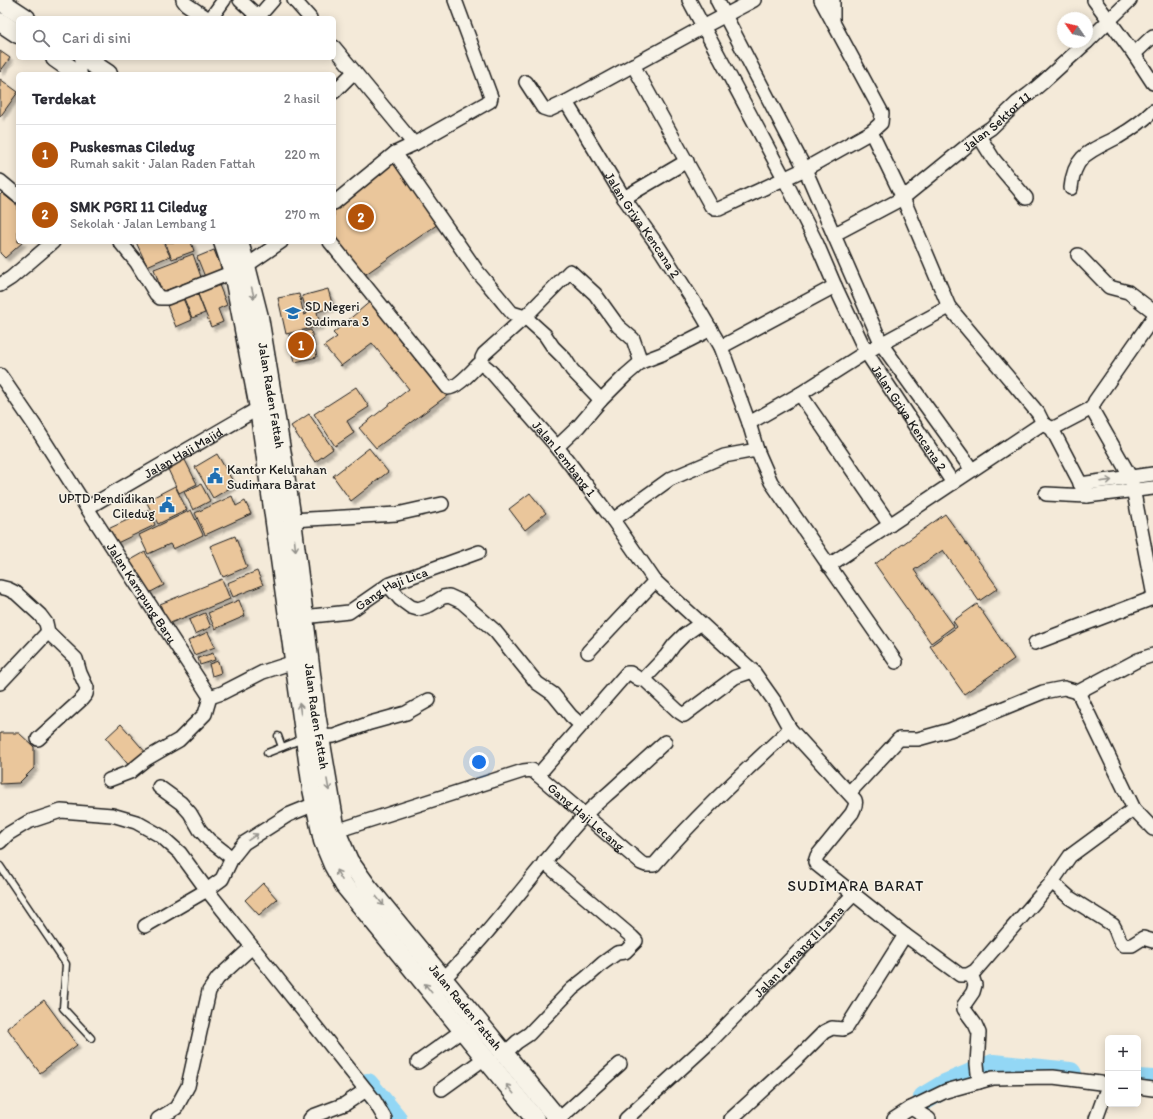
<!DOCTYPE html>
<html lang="id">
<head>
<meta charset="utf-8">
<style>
	:root { --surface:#fff; --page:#f2f2f3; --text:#2b2b33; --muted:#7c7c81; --line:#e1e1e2; --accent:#b45309 }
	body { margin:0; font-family:Itim,sans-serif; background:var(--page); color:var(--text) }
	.controls { position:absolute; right:12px; bottom:12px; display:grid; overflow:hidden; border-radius:6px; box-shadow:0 2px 10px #0003 }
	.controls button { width:36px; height:36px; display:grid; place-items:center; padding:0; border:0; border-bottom:1px solid var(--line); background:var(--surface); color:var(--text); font:20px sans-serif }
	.compass { position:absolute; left:1057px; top:12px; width:36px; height:36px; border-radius:50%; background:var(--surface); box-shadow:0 2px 10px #0003; rotate:304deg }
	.you { position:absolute; left:479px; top:762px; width:14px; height:14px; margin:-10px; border:3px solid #fff; border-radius:50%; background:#1a73e8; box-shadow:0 0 0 6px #1a73e833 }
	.badge { display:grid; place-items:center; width:26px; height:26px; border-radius:50%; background:var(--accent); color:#fff; font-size:13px; font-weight:700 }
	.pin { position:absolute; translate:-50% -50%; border:2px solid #fff; box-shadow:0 1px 4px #0006 }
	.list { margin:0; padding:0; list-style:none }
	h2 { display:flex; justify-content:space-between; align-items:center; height:52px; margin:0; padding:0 16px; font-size:17px }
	h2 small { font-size:13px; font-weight:400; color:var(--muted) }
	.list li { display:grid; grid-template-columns:26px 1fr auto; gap:12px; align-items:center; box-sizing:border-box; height:60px; padding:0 16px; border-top:1px solid var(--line) }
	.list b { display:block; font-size:15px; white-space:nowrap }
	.list p { margin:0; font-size:13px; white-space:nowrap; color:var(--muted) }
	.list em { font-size:13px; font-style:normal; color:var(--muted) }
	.icon { flex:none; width:22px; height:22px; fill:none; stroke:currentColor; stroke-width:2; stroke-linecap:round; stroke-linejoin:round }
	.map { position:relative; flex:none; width:1153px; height:1119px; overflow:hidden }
	.search { position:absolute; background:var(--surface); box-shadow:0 2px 10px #0003; left:16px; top:16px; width:320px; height:44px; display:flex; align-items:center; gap:10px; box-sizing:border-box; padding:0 14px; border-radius:6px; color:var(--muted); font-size:15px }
	.panel { position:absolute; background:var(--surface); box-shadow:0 2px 10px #0003; left:16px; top:72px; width:320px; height:172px; border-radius:6px }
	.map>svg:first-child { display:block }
</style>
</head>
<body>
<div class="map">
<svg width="1153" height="1119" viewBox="0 0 1153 1119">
	<defs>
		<filter id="shadow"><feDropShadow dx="3.5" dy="3.5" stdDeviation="1" flood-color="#0004"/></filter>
	</defs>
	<rect width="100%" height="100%" fill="#f4ead9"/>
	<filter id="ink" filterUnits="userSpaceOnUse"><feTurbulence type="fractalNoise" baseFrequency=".025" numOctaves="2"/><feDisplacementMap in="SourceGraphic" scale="8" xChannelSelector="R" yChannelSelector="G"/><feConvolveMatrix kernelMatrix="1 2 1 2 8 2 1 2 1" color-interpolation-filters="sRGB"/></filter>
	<g filter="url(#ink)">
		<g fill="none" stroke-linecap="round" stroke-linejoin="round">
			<!-- river -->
			<g stroke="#93d7f5" stroke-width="24">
				<polyline points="1138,1081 1153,1082"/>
				<polyline points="367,1085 395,1119"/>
				<polyline points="925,1098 945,1086 993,1066 1070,1074"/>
			</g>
		</g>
		<!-- building -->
		<g fill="#eac69b" stroke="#1c1c1c" filter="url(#shadow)">
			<polygon points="0,51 10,58 0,72"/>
			<polygon points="0,79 18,92 0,117"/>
			<polygon points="392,157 441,222 363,276 334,237 334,206"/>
			<polygon points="2,193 18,206 18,242 23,242 5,258 0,253 0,195"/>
			<polygon points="136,242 163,242 170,256 147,266"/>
			<polygon points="165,242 191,242 194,251 172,259"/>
			<polygon points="214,250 222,270 205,277 197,257"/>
			<polygon points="193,254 201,277 162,292 154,269"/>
			<polygon points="217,280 227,305 218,309 223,322 211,327 196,289"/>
			<polygon points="328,289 333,307 317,312 320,326 286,334 278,298 299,294 304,315 307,314 302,296"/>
			<polygon points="196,290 205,313 192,318 183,296"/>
			<polygon points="182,296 192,320 176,327 166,303"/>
			<polygon points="372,300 448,395 376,448 359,428 409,389 372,343 341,366 324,346 337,337 333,333"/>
			<polygon points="311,330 317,357 295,362 289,335"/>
			<polygon points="356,387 369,407 347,421 354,433 335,446 314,414"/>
			<polygon points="309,414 333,449 315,462 291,426"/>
			<polygon points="369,448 388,472 351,501 333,476"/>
			<polygon points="217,454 235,485 213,498 195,467"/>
			<polygon points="184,458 197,484 179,493 167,467"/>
			<polygon points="201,484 210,501 193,510 184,492"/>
			<polygon points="175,486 187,510 158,524 146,501"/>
			<polygon points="530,493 546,513 525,530 509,509"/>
			<polygon points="232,496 236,506 245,501 251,514 205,535 195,513"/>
			<polygon points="149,510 155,525 115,544 108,529"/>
			<polygon points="191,510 203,535 173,549 170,544 148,554 139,535"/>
			<polygon points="945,514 998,588 979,601 943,550 914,570 954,626 931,643 875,564"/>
			<polygon points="235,536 247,567 223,577 210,546"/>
			<polygon points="145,552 164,585 147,594 129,561"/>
			<polygon points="257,571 263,585 233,597 227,583"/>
			<polygon points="222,579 230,599 168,624 160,604"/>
			<polygon points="239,600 245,616 215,629 208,613"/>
			<polygon points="977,604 1014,659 964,694 930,646 957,627 953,621"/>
			<polygon points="205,613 211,627 195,634 189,620"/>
			<polygon points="208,632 215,647 194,655 188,641"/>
			<polygon points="213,653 215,660 200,665 198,658"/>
			<polygon points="218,661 221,673 212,676 209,664"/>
			<polygon points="121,724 147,754 131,768 106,738"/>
			<polygon points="0,733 19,733 34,747 34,768 19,783 0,784"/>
			<polygon points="263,883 277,899 259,915 245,900"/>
			<polygon points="44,1000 77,1045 40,1073 7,1028"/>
		</g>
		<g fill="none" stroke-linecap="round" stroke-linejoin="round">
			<defs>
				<g id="service">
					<polyline points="278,736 282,747"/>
					<polyline points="267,753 303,739"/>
					<polyline points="0,866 66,964 63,1008 91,1038"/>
				</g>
				<g id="minor">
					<polyline points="183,0 186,4 207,18"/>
					<polyline points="240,0 253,12 260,15 273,0"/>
					<polyline points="294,0 310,18"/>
					<path id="s1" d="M689 0 784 178 817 244 835 286 866 352 953 483"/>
					<polyline points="717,0 805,169 882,345 972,470"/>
					<polyline points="833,0 833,22"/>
					<polyline points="1094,0 1134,54 1153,83"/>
					<polyline points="211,18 224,0"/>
					<polyline points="1087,42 1130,0"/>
					<polyline points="334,47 414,144"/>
					<polyline points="1134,54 1153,36"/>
					<polyline points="633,65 711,206 715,209 719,209 805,169 871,132 881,123 882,113 821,0"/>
					<polyline points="526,82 543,108 549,110 566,102 703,27 754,0"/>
					<polyline points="334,92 354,72"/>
					<path id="s2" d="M566 102 624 198 658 246 701 313 721 347 749 423 757 450 771 482 896 662"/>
					<polyline points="871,132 903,198 949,307 1038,413 1043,423 1052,429 1087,496"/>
					<polyline points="979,136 994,160 1026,198"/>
					<polyline points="395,153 414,144 490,101 491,97 455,0"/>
					<polyline points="0,181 18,196"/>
					<path d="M1071 188C1074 154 1091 151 1118 137 1130 130 1143 121 1153 111"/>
					<polyline points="624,198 687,161"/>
					<polyline points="334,203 395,153 477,271 512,313 525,317 545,335 553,347 565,359 572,370 601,400"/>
					<path id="s3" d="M835 234 903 198 979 136 991 128 1017 103 1029 94 1042 83 1087 42"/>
					<polyline points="120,242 137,263 156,294 160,298 167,298 233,272"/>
					<path id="s4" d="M330 242 448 388C457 388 472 371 478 365 485 364 489 370 493 374L557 447 577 473 613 520 655 581 753 671 775 702 790 729 855 800C857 805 854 808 852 813L817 856 815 862 816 864 905 935 960 975H968L975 971 1052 882 1070 856 1134 809"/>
					<polyline points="1078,255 1109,287 1128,292 1153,311"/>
					<polyline points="246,266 281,242"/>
					<polyline points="0,285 11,278 53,242"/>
					<polyline points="1153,318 1095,401 1092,408 1094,413 1131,478 1153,591"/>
					<polyline points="721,347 835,286"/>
					<polyline points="482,364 482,358 484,354 525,317 570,271 595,294 618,326 633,339 641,362"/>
					<path id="s5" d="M0 375 35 426 87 508 210 697 205 714 179 740 146 759 130 772 109 780"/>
					<polyline points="800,394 890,525"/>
					<polyline points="749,423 800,394 866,352 949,307"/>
					<polyline points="1052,429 1092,408"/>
					<polyline points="557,447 578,427 601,400 626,375 641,362 662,354 711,329"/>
					<polyline points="1080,484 1153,474"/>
					<polyline points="1046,494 1087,496 1153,488"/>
					<path id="s6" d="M87 508 259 408"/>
					<polyline points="292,520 397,514 442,504"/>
					<polyline points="613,520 670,479 724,456 757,450"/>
					<polyline points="828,566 1043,423"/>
					<polyline points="388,585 400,599 411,607 418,609 430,605 443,597 449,596 462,602 495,631 537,683 553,694 571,716 581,725"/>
					<polyline points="0,587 8,589 16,593 40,615 46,623 48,632 76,659 80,673 87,688 86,694 82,699 38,739"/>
					<path id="s7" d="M303 617 349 612 388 585 479 552"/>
					<polyline points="1035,643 1153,598"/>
					<polyline points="588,652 655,581"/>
					<polyline points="644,679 678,711 684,715 735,677 753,671"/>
					<polyline points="0,683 48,632"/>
					<polyline points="1078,692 1134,809 1153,829"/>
					<polyline points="210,697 222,693 263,672 294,662"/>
					<polyline points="320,737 334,736 370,723 406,713 429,700"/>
					<polyline points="538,775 627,673 630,673 639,679 644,679 666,656 674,645 684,635 700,624"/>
					<polyline points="159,787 181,803 190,813 200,830 209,840 232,858"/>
					<polyline points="849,793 899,739 918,739 950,730 1043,692 1064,688 1078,692 1138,660 1153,655"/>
					<path id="s8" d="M336 831 523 771 532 770 641 863 646 865H654C696 816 743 773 790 729"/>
					<polyline points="0,842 8,834 28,822 61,811 112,815 136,822 161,836 180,853 207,890 374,1100 385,1119"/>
					<path d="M1052 882 1070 898 1113 925C1118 933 1117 938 1123 945H1132L1143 938 1153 941"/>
					<polyline points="145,926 207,890 222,879 232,858 244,843 288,815 315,804"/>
					<polyline points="968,975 973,979 975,985 973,992 964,1005 964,1009 975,1024 979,1033 977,1064 979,1082"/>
					<path d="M443 979C495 929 536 869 584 816 592 807 602 799 611 791 629 775 647 758 665 742"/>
					<polyline points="504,1054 517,1042 529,1034 572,989 586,978 603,963 617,953 625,952 636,941 632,937 544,862"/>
					<polyline points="418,1062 463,1030"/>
					<polyline points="1138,1087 1153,1089"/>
					<polyline points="442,1089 485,1058"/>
					<polyline points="911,1108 929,1119"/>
					<polyline points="158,1119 176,1108 188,1086 209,991 218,978 252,947"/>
					<polyline points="310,1119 313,1116 345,1104 366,1090"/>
					<polyline points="559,1119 620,1064"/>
					<path id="s9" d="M626 1119 711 1041 854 894"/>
					<polyline points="731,1119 801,1055 824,1032 832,1028 843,1029 847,1027 905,935"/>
					<polyline points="894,1119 911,1108 946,1091 993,1078 1053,1077 1108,1084"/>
					<polyline points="1096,1119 1108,1086"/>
				</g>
				<g id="secondary">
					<polyline points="0,1 26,18"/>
					<polyline points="0,22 18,34"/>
					<polyline points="55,58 78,74"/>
					<polyline points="84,58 108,74"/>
					<polyline points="223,242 233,272 259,408 312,789 323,841 333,865 344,885 535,1119"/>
					<path id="s10" d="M239 242 246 266 259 317 283 461 292 520 316 714 336 831 349 861 367 886 558 1119"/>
				</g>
			</defs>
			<!-- service casing -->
			<use href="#service" stroke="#1c1c1c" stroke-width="9"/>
			<!-- minor casing -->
			<use href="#minor" stroke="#1c1c1c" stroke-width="16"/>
			<!-- secondary casing -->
			<use href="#secondary" stroke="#1c1c1c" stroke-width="21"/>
			<!-- service -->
			<use href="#service" stroke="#f7f3e8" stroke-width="6"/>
			<!-- minor -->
			<use href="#minor" stroke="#f7f3e8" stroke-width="13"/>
			<!-- secondary -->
			<use href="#secondary" stroke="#f7f3e8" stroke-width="18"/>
		</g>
		<!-- one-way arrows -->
		<defs><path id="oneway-shaft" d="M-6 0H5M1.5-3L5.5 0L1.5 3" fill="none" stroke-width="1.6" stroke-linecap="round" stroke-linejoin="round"/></defs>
		<g stroke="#94928c">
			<use href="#oneway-shaft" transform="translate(253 293) rotate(76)"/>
			<use href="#oneway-shaft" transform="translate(1106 481) rotate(-7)"/>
			<use href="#oneway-shaft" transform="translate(295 545) rotate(84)"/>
			<use href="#oneway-shaft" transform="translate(300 709) rotate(-98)"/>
			<use href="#oneway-shaft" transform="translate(328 785) rotate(80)"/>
			<use href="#oneway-shaft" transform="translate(253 837) rotate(-34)"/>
			<use href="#oneway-shaft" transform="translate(339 875) rotate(-120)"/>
			<use href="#oneway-shaft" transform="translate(380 901) rotate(51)"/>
			<use href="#oneway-shaft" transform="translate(428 988) rotate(-129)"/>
			<use href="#oneway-shaft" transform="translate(510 1089) rotate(-129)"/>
		</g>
	</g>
	<!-- icons -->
	<defs>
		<symbol id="school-bare" viewBox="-9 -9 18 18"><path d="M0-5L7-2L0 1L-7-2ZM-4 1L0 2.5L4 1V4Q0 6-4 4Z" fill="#1f6fb2" stroke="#f7f3e8" stroke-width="2.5" paint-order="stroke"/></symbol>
		<symbol id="civic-bare" viewBox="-9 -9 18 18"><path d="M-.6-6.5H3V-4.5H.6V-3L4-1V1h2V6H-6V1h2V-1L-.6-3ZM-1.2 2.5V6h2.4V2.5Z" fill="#1f6fb2" stroke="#f7f3e8" stroke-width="2.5" paint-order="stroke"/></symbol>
	</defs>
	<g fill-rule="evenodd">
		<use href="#school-bare" x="282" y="302" width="22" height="22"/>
		<use href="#civic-bare" x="204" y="465" width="22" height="22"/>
		<use href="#civic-bare" x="156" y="494" width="22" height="22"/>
	</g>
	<g text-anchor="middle" stroke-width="3" stroke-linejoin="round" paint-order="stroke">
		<!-- street labels -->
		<g font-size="13" fill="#1c1c1c" stroke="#f7f3e8">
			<text dy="5" stroke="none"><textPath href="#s3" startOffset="198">Jalan Sektor 11</textPath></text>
			<text dy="5" stroke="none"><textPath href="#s2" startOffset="145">Jalan Griya Kencana 2</textPath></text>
			<text dy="5" stroke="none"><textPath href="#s10" startOffset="157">Jalan Raden Fattah</textPath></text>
			<text dy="5" stroke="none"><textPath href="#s1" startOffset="473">Jalan Griya Kencana 2</textPath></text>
			<text dy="5" stroke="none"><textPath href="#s6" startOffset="111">Jalan Haji Majid</textPath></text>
			<text dy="5" stroke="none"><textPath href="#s4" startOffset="355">Jalan Lembang 1</textPath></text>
			<text dy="5" stroke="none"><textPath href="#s7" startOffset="95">Gang Haji Lica</textPath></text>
			<text dy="5" stroke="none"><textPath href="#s5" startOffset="260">Jalan Kampung Baru</textPath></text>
			<text dy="5" stroke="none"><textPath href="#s10" startOffset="481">Jalan Raden Fattah</textPath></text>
			<text dy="5" stroke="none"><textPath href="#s8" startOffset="277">Gang Haji Lecang</textPath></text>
			<text dy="5" stroke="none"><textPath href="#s9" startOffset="241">Jalan Lemang II Lama</textPath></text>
			<text dy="5" stroke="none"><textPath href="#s10" startOffset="817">Jalan Raden Fattah</textPath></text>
		</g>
		<!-- poi labels -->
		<g font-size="13" fill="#1c1c1c" stroke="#f7f3e8" text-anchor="start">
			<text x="305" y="311">SD Negeri<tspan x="305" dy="15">Sudimara 3</tspan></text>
			<text x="227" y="474">Kantor Kelurahan<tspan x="227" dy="15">Sudimara Barat</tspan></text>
			<text x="155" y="503" text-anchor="end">UPTD Pendidikan<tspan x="155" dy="15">Ciledug</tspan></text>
		</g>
		<!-- quarter labels -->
		<g font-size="15" letter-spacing="1" fill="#1c1c1c" stroke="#f7f3e8">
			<text x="856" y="891">SUDIMARA BARAT</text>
		</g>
	</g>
</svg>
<div class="controls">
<button>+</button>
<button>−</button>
</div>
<svg class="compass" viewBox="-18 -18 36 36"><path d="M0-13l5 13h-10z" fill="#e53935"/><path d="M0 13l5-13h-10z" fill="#7c7c81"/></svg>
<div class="you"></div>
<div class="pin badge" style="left:301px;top:345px">1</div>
<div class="pin badge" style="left:361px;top:217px">2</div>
<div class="search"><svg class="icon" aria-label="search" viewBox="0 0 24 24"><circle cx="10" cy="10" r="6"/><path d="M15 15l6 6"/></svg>Cari di sini</div>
<section class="panel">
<h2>Terdekat<small>2 hasil</small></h2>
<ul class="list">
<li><span class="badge">1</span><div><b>Puskesmas Ciledug</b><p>Rumah sakit · Jalan Raden Fattah</p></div><em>220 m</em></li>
<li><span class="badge">2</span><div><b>SMK PGRI 11 Ciledug</b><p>Sekolah · Jalan Lembang 1</p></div><em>270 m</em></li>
</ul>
</section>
</div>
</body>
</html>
